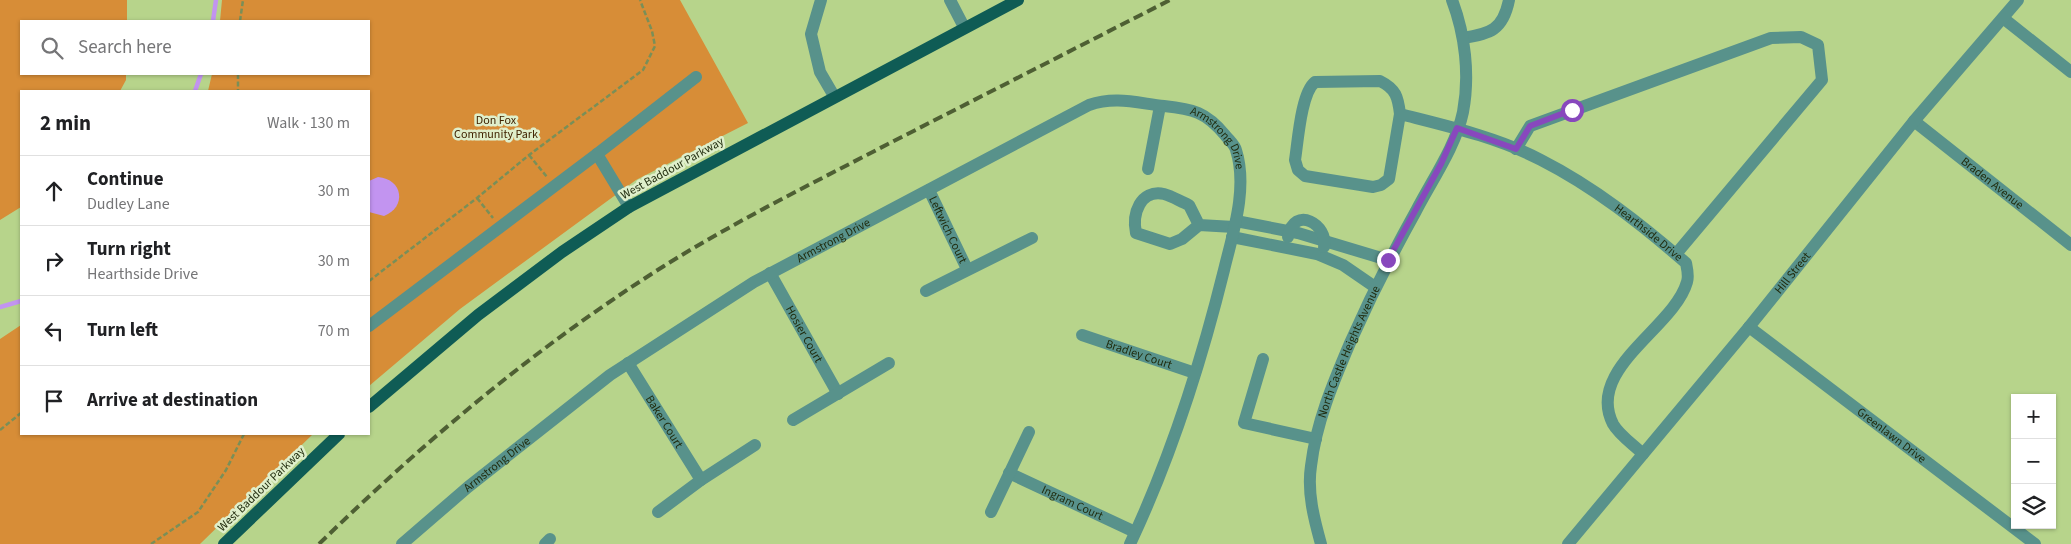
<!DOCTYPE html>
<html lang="en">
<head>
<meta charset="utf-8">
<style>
	:root { --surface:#fff; --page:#f6f6f6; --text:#202124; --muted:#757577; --line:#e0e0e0 }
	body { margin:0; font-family:"Source Sans 3",sans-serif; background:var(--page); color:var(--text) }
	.controls { position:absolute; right:15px; bottom:15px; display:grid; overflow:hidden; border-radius:0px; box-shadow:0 1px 4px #0004 }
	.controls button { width:45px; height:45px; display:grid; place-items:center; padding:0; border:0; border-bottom:1px solid var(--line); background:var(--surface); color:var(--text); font:25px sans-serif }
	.stop { position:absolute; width:15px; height:15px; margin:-11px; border:4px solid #8848bd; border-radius:50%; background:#fff }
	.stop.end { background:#8848bd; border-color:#fff; box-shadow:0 1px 5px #0008 }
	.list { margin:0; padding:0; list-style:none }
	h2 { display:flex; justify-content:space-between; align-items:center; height:65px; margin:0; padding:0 20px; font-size:21px }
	h2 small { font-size:16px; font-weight:400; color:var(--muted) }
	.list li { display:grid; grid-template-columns:32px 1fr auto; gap:15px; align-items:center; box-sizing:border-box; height:70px; padding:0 20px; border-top:1px solid var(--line) }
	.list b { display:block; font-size:19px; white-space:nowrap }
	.list p { margin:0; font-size:16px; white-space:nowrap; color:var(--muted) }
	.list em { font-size:16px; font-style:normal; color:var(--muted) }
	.icon { flex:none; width:28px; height:28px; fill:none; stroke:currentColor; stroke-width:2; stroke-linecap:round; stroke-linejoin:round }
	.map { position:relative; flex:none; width:2071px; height:544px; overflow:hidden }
	.search { position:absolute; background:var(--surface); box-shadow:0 1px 4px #0004; left:20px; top:20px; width:350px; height:55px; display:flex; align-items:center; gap:12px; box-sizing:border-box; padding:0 18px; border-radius:0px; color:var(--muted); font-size:19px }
	.panel { position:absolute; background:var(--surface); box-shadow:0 1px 4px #0004; left:20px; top:90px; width:350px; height:345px; border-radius:0px }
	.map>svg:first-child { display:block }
</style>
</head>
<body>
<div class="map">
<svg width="2071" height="544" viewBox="0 0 2071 544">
	<rect width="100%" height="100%" fill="#b7d48b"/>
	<!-- green -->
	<g fill="#d78d37">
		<polygon points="0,0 127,0 127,21 21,21 21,74 126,74 126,80 120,91 21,91 21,207 0,220"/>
		<polygon points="222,0 680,0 748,123 636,180 460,309 369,386 369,91 208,91 212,74 369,74 369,21 220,21"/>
		<polygon points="21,325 21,434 313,434 200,544 0,544 0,339"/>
	</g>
	<!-- water -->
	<path fill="#c294f0" d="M378 177C403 179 407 207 384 216L369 212V181Z"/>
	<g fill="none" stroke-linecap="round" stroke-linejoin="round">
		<!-- stream -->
		<g stroke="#c294f0" stroke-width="4.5">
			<polyline points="213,21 216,0"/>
			<polyline points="195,91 201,74"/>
			<polyline points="0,307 21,301"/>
		</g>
		<!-- path -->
		<g stroke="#798f58" stroke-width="2.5" stroke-dasharray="5 2.5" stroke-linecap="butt">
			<polyline points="240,21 243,0"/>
			<polyline points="238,74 238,91"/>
			<polyline points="529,155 547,177"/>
			<polyline points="477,198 493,218"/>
			<polyline points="369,281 477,198 529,155 643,70 655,46 652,31 640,0"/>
			<polyline points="0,430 21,413"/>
			<polyline points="151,544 198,512 226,470 244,434"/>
		</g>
		<!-- minor -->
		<g stroke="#58928b" stroke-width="12">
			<polyline points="821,0 811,34 820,72 834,96"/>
			<polyline points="950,0 964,27"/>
			<polyline points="2003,18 2071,72"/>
			<path d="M1463 38C1490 34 1503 30 1509 0"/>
			<path id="s1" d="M1400 114 1389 179 1381 185 1373 187 1305 176 1298 170 1295 160C1298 141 1301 93 1315 82L1380 81C1396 89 1398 97 1400 114 1447 126 1497 137 1541 160 1594 187 1641 224 1686 263 1687 268 1689 276 1687 282 1674 328 1585 369 1613 424 1619 435 1634 445 1643 454"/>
			<path id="s2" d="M1914 121 2071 245"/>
			<polyline points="1516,149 1530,126 1771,38 1801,37 1818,45 1822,80 1676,254"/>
			<polyline points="597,154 629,207"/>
			<polyline points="1148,169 1160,106"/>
			<path id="s3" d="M929 190 967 269"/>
			<polyline points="1236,221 1298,233 1388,260"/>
			<path d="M1199 225 1189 205C1181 202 1172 196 1164 194 1140 189 1132 214 1136 233L1170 244 1182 239 1199 225 1234 227"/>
			<polyline points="1232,237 1317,254 1343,265 1375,287"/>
			<path d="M1288 237C1294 204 1329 225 1324 247"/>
			<path id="s4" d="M770 273 838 394"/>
			<polyline points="926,291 1032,238"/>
			<polyline points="369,326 597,154 696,77"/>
			<path id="s5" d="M1749 327 2035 544"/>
			<path id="s6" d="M1082 335 1195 373"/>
			<polyline points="1263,359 1244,423 1316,439"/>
			<path id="s7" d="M628 363 701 480"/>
			<polyline points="793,420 889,363"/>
			<path id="s8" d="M1009 473 1135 532"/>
			<polyline points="658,512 701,480 755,445"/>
			<polyline points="991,512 1029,432"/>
			<path id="s9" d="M402 544 468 487 610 375 754 282 1089 105C1115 96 1137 103 1164 106 1193 109 1206 112 1225 135 1229 140 1235 145 1236 150 1248 188 1233 233 1224 270 1201 363 1171 457 1130 544"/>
			<polyline points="545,544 550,539"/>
			<path id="s10" d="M1321 544C1314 519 1307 492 1311 466 1316 423 1333 383 1350 343 1370 298 1392 254 1416 211 1432 180 1456 146 1463 112 1470 75 1465 34 1452 0"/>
			<path id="s11" d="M1568 544 1749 327 1914 121 2018 0"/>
		</g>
		<!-- major -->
		<g stroke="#0f5c55" stroke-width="12">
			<polyline points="369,407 478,315 562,252 629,207 1018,0"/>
			<polyline points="224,544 339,434"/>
		</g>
		<!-- rail -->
		<path stroke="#4e5f33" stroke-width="4" stroke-dasharray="10 5" stroke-linecap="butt" d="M319 544C428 438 536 347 664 266 736 221 813 183 888 144 982 96 1076 48 1170 0"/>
	</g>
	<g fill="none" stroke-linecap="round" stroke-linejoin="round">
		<!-- route -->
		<polyline stroke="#8848bd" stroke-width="6" points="1388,260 1441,164 1457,128 1516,149 1530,126 1572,110"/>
	</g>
	<g text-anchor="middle" stroke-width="5" stroke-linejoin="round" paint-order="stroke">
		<!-- park labels -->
		<g font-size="12" fill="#402200" stroke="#dfefcb">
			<text x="496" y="124">Don Fox<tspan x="496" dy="14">Community Park</tspan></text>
		</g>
		<!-- street labels -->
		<g font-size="12" fill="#1f2a0c" stroke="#dfefcb">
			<text dy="4" stroke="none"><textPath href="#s9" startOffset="962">Armstrong Drive</textPath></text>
			<text transform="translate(672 168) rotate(-29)" y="4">West Baddour Parkway</text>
			<text dy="4" stroke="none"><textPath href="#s2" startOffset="100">Braden Avenue</textPath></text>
			<text dy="4" stroke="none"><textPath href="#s3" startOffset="44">Leftwich Court</textPath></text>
			<text dy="4" stroke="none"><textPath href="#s1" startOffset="639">Hearthside Drive</textPath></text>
			<text dy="4" stroke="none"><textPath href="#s9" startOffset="529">Armstrong Drive</textPath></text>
			<text dy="4" stroke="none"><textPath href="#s11" startOffset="352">Hill Street</textPath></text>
			<text dy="4" stroke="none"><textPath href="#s4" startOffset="70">Hosier Court</textPath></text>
			<text dy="4" stroke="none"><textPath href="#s10" startOffset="200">North Castle Heights Avenue</textPath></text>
			<text dy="4" stroke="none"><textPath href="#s6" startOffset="60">Bradley Court</textPath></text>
			<text dy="4" stroke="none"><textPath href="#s7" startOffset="69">Baker Court</textPath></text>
			<text dy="4" stroke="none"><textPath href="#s5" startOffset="179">Greenlawn Drive</textPath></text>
			<text dy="4" stroke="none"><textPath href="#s9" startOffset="124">Armstrong Drive</textPath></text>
			<text transform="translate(261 489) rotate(-44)" y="4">West Baddour Parkway</text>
			<text dy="4" stroke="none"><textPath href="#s8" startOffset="70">Ingram Court</textPath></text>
		</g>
	</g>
</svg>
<div class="controls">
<button>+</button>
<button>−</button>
<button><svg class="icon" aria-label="layers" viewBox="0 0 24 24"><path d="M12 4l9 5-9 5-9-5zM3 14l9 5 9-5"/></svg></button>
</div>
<div class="stop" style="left:1572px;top:110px"></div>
<div class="stop end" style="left:1388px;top:260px"></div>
<div class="search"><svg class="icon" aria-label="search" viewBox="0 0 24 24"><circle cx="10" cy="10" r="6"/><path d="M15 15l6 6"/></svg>Search here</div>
<section class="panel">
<h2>2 min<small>Walk · 130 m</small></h2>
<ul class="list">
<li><svg class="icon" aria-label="ahead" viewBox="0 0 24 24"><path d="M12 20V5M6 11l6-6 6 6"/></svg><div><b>Continue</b><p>Dudley Lane</p></div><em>30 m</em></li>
<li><svg class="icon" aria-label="right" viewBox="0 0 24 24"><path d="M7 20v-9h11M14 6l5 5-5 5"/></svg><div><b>Turn right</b><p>Hearthside Drive</p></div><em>30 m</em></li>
<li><svg class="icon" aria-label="left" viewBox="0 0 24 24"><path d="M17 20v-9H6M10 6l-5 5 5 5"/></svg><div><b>Turn left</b></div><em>70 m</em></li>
<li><svg class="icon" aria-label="arrive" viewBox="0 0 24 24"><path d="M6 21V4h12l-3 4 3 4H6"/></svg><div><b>Arrive at destination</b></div></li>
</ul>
</section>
</div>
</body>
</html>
